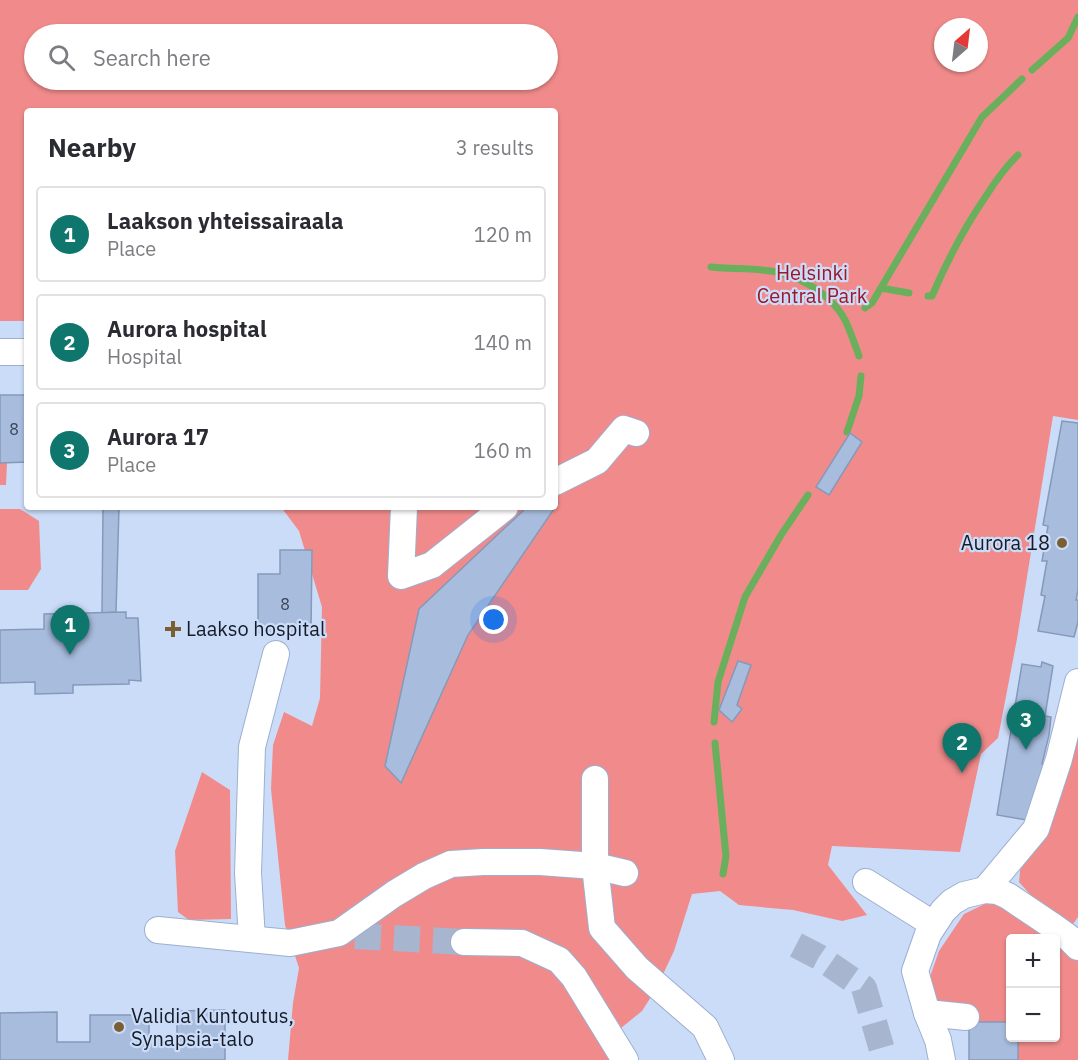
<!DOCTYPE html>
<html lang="en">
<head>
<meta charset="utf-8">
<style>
	:root { --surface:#fff; --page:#f2f2f3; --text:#2b2b33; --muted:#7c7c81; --line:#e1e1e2; --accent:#0f766e }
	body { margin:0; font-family:"IBM Plex Sans",sans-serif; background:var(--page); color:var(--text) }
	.controls { position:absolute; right:18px; bottom:18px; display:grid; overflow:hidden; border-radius:6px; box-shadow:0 2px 4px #0004 }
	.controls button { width:54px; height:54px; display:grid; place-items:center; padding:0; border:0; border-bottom:2px solid var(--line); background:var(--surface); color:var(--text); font:30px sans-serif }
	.compass { position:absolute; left:934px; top:18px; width:54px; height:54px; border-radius:50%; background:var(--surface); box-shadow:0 2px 4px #0004; rotate:28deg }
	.you { position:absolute; left:494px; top:620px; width:21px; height:21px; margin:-15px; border:4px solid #fff; border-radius:50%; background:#1a73e8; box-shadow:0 0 0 9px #1a73e833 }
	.badge { display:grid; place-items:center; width:39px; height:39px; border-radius:50%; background:var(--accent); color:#fff; font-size:20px; font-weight:700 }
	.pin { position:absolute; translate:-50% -50px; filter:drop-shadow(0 2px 3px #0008) }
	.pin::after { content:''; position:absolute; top:32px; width:21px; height:18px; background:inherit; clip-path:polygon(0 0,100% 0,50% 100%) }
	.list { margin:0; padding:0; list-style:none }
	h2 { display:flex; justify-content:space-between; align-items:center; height:78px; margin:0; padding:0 24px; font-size:26px }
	h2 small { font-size:20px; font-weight:400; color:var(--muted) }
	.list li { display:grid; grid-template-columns:39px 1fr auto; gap:18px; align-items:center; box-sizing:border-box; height:96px; margin:0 12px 12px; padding:0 12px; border:2px solid var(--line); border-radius:6px }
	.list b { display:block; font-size:22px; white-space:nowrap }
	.list p { margin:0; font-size:20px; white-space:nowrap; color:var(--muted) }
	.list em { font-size:20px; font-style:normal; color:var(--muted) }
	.icon { flex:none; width:33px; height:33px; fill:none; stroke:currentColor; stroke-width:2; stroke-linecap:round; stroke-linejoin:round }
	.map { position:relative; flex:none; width:1078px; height:1060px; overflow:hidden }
	.search { position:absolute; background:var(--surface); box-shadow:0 2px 4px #0004; left:24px; top:24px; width:534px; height:66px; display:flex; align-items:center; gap:15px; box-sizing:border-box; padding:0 21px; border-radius:33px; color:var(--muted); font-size:22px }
	.panel { position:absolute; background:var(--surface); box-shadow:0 2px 4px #0004; left:24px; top:108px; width:534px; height:402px; border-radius:6px }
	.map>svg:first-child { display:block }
</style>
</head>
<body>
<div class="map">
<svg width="1078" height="1060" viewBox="0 0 1078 1060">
	<rect width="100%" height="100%" fill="#cbdcf8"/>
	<!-- green -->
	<g fill="#f18b8b" fill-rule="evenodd">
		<path d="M0 0H1078V420L1053 416 1017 639 998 738 981 754 960 852 832 846 828 865 867 915 842 921 793 910 739 905 720 891 692 894 674 951 656 989 642 1011 605 1041 611 1060H288L293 1003 299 968 285 925 271 789 273 745 284 712 312 726 320 698 322 607 299 531 281 507H555V111H27V321H0ZM943 27H979V63H943ZM34 34H548V80H34Z"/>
		<polygon points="0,463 7,463 6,485 0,485"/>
		<polygon points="0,509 20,509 39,521 41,569 28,590 0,590"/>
		<polygon points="1078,716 1078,917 1073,924 1047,910 1036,901 1019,882 1021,861"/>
		<polygon points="202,772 230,790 231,919 189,920 178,912 175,851"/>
		<polygon points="991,901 1018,913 1064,941 1078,958 1078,1060 1018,1060 1018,1038 1056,1038 1056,938 1010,938 1010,1022 976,1022 974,1008 943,1006 925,991 939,951 964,914"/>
	</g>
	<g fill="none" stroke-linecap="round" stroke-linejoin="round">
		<!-- stream -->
		<g stroke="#69af5c" stroke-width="7">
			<polyline points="1032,70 1068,38 1078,17"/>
			<path d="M711 267C728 269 745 268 762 270 794 272 831 292 846 322 851 333 855 345 859 356"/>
			<polyline points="881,288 909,293"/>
			<path d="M928 296H932C947 261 964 228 986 196 995 182 1005 167 1018 155"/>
			<polyline points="865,308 872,303 982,117 1022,79"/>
			<polyline points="847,432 859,396 861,376"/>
			<polyline points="714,722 718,682 745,597 781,535 808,495"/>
			<polyline points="715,743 726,856 723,874"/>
		</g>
	</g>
	<!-- building -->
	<g fill="#a8bcde" stroke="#8599b9" stroke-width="1.5">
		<polygon points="0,395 27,395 27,462 0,463"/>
		<polygon points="1062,421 1078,423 1078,590 1076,600 1078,600 1078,622 1074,637 1038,631 1045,596 1041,595 1047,561 1042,561 1048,526 1043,525"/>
		<polygon points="850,433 862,442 829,495 816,487"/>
		<polygon points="555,503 558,503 468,635 401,783 385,766 419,609 527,507 555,507"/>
		<polygon points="103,507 119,507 116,612 102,613"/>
		<polygon points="280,550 312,550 311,633 258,633 258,574 280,574"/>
		<polygon points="126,612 126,618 138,618 141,681 129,680 129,684 73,685 73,693 35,694 35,682 0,683 0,630 44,629 44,614"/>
		<polygon points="738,661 751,665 737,705 742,709 732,722 719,710"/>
		<polygon points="1042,662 1053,666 1045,716 1051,717 1049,735 1042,764 1044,764 1043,770 1042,769 1033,821 997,815 1022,664 1041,667"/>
		<polygon points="225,1010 225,1060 0,1060 0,1013 57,1012 57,1042 90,1042 90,1015 149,1015 149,1040 177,1039 177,1011"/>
		<polygon points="969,1022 1010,1022 1010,1038 1018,1038 1018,1060 969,1060"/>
	</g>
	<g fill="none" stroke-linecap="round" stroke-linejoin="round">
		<!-- minor-tunnel -->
		<g stroke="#a7b6ce" stroke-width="26" stroke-dasharray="26 13" stroke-linecap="butt">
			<polyline points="355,936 464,942"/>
			<polyline points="796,945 819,957 864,988 885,1060"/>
		</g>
		<defs>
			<g id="minor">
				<polyline points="0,352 27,352"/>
				<polyline points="555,482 597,461 624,429 636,433"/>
				<polyline points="404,507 401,576 432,565 505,507"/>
				<polyline points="595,779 595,866 602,928 637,968 705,1027 721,1060"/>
				<polyline points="866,882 933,924"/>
				<polyline points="985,890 1036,829 1059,759 1078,682"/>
				<polyline points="158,930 290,943 339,933 394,894 424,876 451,864 483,862 540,862 595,866 625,873"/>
				<polyline points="252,939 248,873 252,747 276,654"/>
				<polyline points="464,942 522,943 559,960 574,977 625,1060"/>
				<polyline points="927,1013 966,1017"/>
				<polyline points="942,1060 938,1040 927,1013 915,971 928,934 943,911 952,902 964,895 985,890 997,891 1008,896 1054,927 1068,937 1078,947"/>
			</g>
		</defs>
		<!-- minor casing -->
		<use href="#minor" stroke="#9bafd0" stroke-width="28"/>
		<!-- minor -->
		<use href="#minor" stroke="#fff" stroke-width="26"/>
	</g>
	<!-- markers -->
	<g fill="#795f31" stroke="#cbdcf8" stroke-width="2">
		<circle cx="1062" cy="543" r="6"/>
		<path d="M170 620h6v6h6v6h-6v6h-6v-6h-6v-6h6z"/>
		<circle cx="119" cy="1027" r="6"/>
	</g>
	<g text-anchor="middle" stroke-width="4.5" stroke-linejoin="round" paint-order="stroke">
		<!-- number labels -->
		<g font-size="16" fill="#3a4456">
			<text x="14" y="435">8</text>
			<text x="285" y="610">8</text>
		</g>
		<!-- park labels -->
		<g font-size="20" fill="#9d172b" stroke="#cbdcf8">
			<text x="812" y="280">Helsinki<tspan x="812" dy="23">Central Park</tspan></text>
		</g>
		<!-- poi labels -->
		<g font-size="20" fill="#151c28" stroke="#cbdcf8" text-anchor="start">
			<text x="1050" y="550" text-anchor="end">Aurora 18</text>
			<text x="186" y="636">Laakso hospital</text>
			<text x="131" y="1023">Validia Kuntoutus,<tspan x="131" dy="23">Synapsia-talo</tspan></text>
		</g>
	</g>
</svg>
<div class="controls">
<button>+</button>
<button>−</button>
</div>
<svg class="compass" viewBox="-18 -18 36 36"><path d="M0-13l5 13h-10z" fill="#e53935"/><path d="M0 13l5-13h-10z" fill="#7c7c81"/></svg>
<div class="you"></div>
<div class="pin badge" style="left:70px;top:655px">1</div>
<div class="pin badge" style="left:962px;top:773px">2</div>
<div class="pin badge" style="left:1026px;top:750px">3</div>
<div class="search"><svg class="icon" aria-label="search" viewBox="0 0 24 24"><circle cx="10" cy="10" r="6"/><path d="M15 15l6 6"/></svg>Search here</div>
<section class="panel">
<h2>Nearby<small>3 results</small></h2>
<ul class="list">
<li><span class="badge">1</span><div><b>Laakson yhteissairaala</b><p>Place</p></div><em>120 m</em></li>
<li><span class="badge">2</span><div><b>Aurora hospital</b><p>Hospital</p></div><em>140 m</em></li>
<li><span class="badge">3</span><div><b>Aurora 17</b><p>Place</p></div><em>160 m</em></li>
</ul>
</section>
</div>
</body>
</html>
